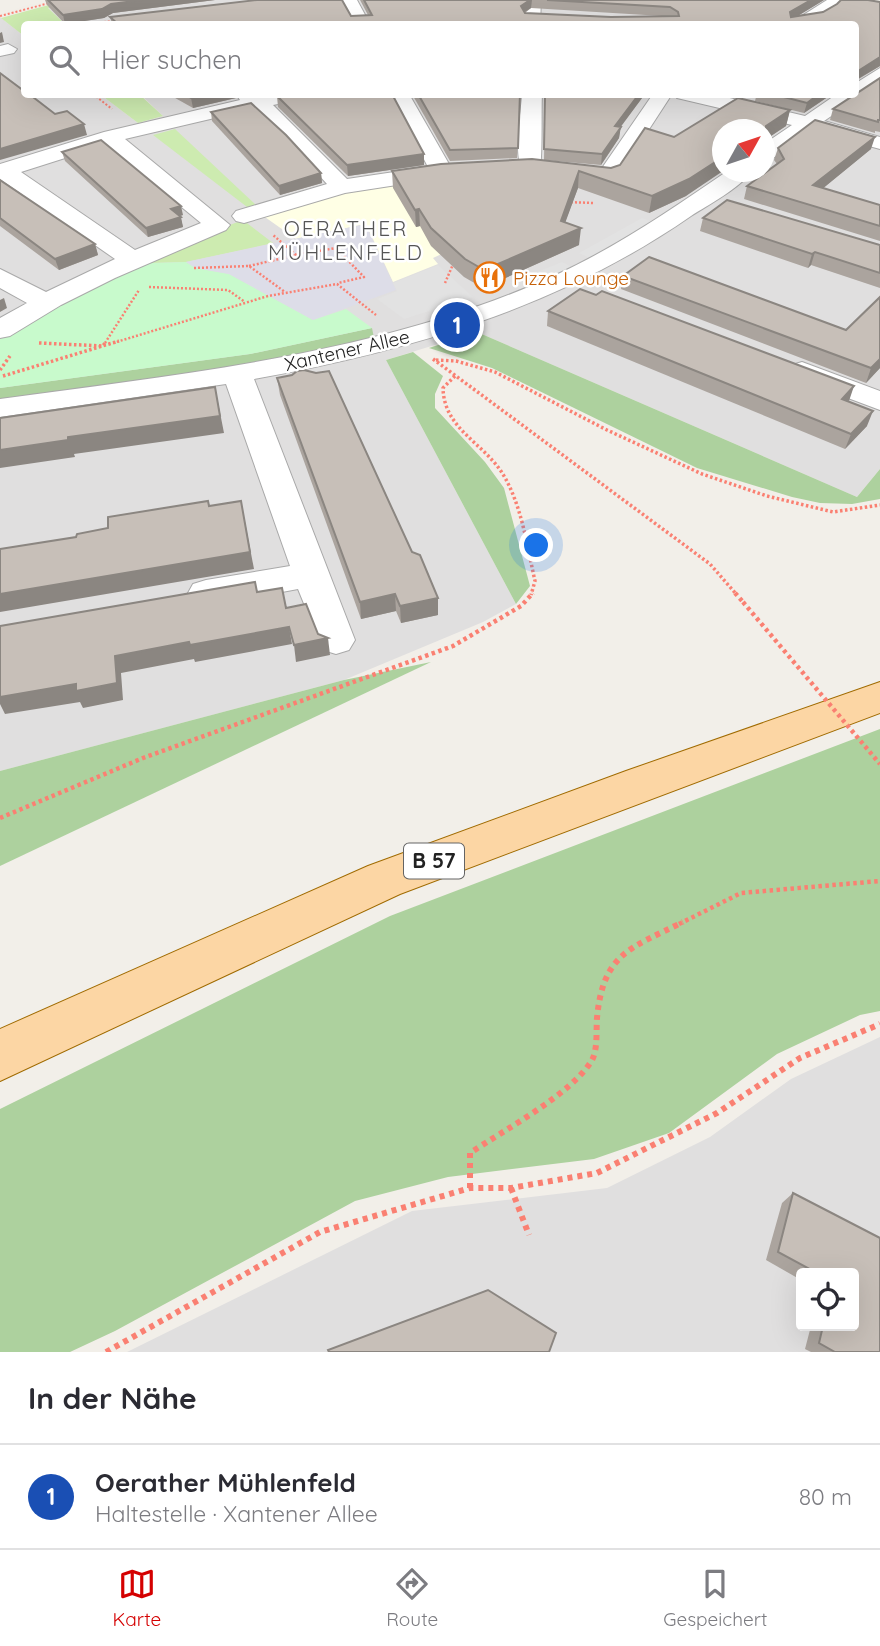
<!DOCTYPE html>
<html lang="de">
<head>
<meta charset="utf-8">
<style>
	:root { --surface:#fff; --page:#f2f2f3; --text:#2b2b33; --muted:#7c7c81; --line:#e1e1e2; --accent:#d40000 }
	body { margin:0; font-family:Quicksand,sans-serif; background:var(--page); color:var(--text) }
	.controls { position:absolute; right:21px; bottom:21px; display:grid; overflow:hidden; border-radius:7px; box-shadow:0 7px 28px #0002 }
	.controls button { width:63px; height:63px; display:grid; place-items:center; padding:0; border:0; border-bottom:2px solid var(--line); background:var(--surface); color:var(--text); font:35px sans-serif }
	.compass { position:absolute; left:712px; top:119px; width:63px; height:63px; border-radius:50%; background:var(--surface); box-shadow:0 7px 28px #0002; rotate:50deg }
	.you { position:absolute; left:537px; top:546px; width:24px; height:24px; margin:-18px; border:5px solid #fff; border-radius:50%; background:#1a73e8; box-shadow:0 0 0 10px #1a73e833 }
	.badge { display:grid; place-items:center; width:46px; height:46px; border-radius:50%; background:var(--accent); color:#fff; font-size:23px; font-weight:700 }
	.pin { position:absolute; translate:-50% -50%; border:4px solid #fff; box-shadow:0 2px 7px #0006 }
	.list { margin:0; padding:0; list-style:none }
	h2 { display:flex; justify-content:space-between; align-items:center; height:91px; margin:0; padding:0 28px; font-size:30px }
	h2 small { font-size:23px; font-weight:400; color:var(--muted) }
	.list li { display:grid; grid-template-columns:46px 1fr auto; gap:21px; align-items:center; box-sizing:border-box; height:105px; padding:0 28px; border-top:2px solid var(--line) }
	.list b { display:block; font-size:26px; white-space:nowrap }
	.list p { margin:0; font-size:23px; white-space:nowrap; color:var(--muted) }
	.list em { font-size:23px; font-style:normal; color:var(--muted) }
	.icon { flex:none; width:38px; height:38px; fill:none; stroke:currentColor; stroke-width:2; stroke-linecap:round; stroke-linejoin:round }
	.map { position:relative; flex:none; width:880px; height:1352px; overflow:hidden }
	.search { position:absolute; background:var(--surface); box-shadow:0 7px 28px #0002; left:21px; right:21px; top:21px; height:77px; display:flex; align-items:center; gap:18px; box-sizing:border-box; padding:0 24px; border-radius:7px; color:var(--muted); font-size:26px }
	.sheet { height:196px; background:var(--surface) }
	nav { display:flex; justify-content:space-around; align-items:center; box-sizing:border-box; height:98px; border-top:2px solid var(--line); background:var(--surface); font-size:19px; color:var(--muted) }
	nav a { display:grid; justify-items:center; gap:4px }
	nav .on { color:var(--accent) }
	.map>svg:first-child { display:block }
</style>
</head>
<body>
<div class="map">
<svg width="880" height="1352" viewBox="0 0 880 1352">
	<rect width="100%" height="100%" fill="#f2efe9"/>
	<!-- residential -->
	<g fill="#e0dfdf" fill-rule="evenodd">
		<path d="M84 0H842L880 8V469L857 497 477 332 386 360 516 604 483 622 344 680 0 771V17L24 36V94L101 95 138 123 163 116 140 94H856V24H65L47 7ZM722 130H764V172H722Z"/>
		<path d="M880 1037V1352H127L412 1211 607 1188 710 1137 791 1079ZM801 1273H854V1326H801Z"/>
	</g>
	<!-- education -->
	<polygon fill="#ffffe5" points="395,184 487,233 433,258 438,264 393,282 366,224 296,239 262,215 341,193"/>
	<!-- grass -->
	<g fill="#cdebb0">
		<polygon points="67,0 84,0 48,8 65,24 24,24 24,36 1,18"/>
		<polygon points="101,95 140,95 163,116 138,123"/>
		<polygon points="175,129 258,207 251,210 153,135"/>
		<polygon points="243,220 273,243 186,262 152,263 145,257"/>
	</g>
	<!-- forest -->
	<g fill="#add19e">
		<polygon points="372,328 374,338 263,363 0,401 0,388 250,354"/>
		<polygon points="477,332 857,497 880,469 880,499 852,504 820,503 792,497 697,468 492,368 429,348"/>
		<polygon points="413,352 443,376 435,394 435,408 485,462 504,488 530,586 516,604 386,360"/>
		<polygon points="431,662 0,866 0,771 344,680"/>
		<polygon points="880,729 880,1011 860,1015 777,1054 669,1133 594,1159 448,1177 355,1201 115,1331 70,1352 0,1352 0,1109 390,916"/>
	</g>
	<!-- park -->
	<polygon fill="#c8facc" points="145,257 152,263 186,262 196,268 229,274 313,320 346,309 372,328 250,354 0,388 0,333"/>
	<!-- parking -->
	<g fill="#e2e2e2">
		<polygon points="642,218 655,223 592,259 579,253"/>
		<polygon points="562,262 575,269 523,291 510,283"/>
		<polygon points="438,265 473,297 404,319 377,299 397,291 393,283"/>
	</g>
	<!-- plaza -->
	<polygon fill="#dddde8" points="365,224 396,290 313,320 229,274 195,268 186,262"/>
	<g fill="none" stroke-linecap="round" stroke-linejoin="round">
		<defs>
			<g id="street">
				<polygon points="341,0 357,0 370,24 354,24"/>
				<polygon points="525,0 541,0 540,24 524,24"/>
				<path d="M827 0H843C834 18 807 26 789 24Z"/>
				<polygon points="8,44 17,49 14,53 0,56 0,46"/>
				<polygon points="880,68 880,83 824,121 880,137 880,149 811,130 772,159 764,160 764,144 792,125 677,98 675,94 713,94 805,116 837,94 856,94 856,83"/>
				<path d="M236 94H312L310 98 273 105 347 179 428 167 390 94H409L453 171 450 176 442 178 345 193 244 223 236 221 232 216 236 211 327 184 289 142 253 109 125 139 230 225 226 230 115 278 61 305 10 336 0 338V318L27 303 0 288V269L46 292 115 259 0 179V164L104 132 240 100ZM106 145 201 223 135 250 21 172Z"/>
				<path d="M522 94H542C541 108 543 165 539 172H523C513 155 521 114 522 94Z"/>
				<polygon points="653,94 672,94 616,180 608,182 557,176 554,171 557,166 565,164 602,168"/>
				<path d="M726 172H751C740 188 708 205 691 216 560 307 409 351 254 379L355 640 349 650 336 654 323 650 298 589 206 606 193 602 188 593 193 584 206 580 290 566 226 384 0 417V399C188 373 384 354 558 274 618 246 672 209 726 172Z"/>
				<polygon points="802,362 880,391 880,410 792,377 788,371 792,365"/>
			</g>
			<polygon id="primary" points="880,682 880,713 400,894 0,1081 0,1029 368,866 626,771"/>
		</defs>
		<!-- street casing -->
		<use href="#street" stroke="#a9a9a9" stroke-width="2"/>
		<!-- primary casing -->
		<use href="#primary" stroke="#a06b00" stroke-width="2"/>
		<!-- path-far4 -->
		<g stroke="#fa8072" stroke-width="2" stroke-dasharray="2 2" stroke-linecap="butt">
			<polyline points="0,16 61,0"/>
			<polyline points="88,24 113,21"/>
			<polyline points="93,94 112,109"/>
		</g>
		<!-- path-far3 -->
		<g stroke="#fa8072" stroke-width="2.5" stroke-dasharray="2 2" stroke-linecap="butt">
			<polyline points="567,202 593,203"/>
			<polyline points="296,255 336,248 364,277 338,283"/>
			<polyline points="249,266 296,255 273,235"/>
			<polyline points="194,268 249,266 285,292"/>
			<polyline points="445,283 454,262"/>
			<polyline points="149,287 228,290 245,302"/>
			<polyline points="105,343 139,290"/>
			<polyline points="113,343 268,296 337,284 376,315"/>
		</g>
		<!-- path-far2 -->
		<g stroke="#fa8072" stroke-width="3.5" stroke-dasharray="2.5 2.5" stroke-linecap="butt">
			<polyline points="39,343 103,346 106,341"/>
			<polyline points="433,359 710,564 737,595"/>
			<polyline points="436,360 456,361 495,372 607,430 702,474 767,496 833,512 880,505"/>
			<polyline points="0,370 10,356"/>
			<polyline points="3,376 119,341"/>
			<path d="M455 376 443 388C444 430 485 443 504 476 522 507 527 546 535 581L531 595"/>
		</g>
		<!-- path-far1 -->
		<g stroke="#fa8072" stroke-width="4.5" stroke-dasharray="3.5 3.5" stroke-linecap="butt">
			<polyline points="735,593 743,602"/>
			<polyline points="0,818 143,758 453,646 521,606 533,593"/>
			<polyline points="679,924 741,893 880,881"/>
		</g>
		<!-- path -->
		<g stroke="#fa8072" stroke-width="6" stroke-dasharray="5 5" stroke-linecap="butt">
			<path d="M470 1188V1153C504 1130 572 1094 592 1060 598 1049 596 1030 597 1018 603 953 631 948 683 922"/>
			<polyline points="511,1188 529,1235"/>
			<polyline points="106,1352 320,1232 470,1188 511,1188 597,1173 717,1113 800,1058 880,1024"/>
		</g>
		<!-- street -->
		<use href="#street" fill="#fff" fill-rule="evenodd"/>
		<!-- primary -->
		<use href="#primary" fill="#fcd6a4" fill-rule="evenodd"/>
		<!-- path-bridge -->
		<polyline stroke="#fa8072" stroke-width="4.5" stroke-dasharray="3.5 3.5" stroke-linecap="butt" points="743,602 880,764"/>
	</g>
	<!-- wall -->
	<g fill="#aba49e" fill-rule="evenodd">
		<polygon points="45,0 215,0 113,13 104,18 65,24 47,5"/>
		<path d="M257 0H342L351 16 368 15 360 0H824L797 16 823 12 837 4 841 0H868L880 2V66L857 80 856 84V24H112L110 17ZM531 8 662 16 611 17 525 13Z"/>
		<polygon points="880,78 880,132 875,131 875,133 830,120 833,109"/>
		<polygon points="168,94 235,94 236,98 193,108"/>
		<polygon points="412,94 520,94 517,158 450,161"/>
		<polygon points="545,94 645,94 620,127 619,138 601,165 544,160"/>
		<polygon points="739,94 832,94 804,113 755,101 756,97"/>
		<polygon points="277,96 424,154 424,165 348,176 278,107"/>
		<polygon points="790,110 786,126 766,139 765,152 765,130 723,130 686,196 649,213 578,188 565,222 579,245 483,288 464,277 431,246 420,226 416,227 393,188 392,171 611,168 620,165 674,137"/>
		<polygon points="211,112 321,173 322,183 280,195 212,121"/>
		<polygon points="778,148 871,149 823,188 880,205 880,241 744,199 747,186 777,164 774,160"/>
		<polygon points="62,152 183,215 180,216 183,227 148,237 65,161"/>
		<polygon points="0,180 95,244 98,255 59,270 0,226"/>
		<polygon points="703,218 880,245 880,288 811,265 808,268 700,231"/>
		<polygon points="623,276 846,330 880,297 880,368 866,383 621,289"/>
		<polygon points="548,311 867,426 845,449 547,326"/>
		<polygon points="292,375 438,615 401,623 396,611 361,619 280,395 277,378"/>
		<polygon points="793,1193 880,1238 880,1352 811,1352 805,1349 811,1326 854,1326 854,1273 801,1273 801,1280 766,1260 782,1203"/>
	</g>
	<!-- shaded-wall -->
	<g fill="#8b8681">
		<polygon points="142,0 215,0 113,13 104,18 65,24 63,15 111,4"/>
		<polygon points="530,0 532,0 531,8 520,15 521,6"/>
		<polygon points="811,0 824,0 788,22 790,12"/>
		<polygon points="2,32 4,42 0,43 0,33"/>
		<polygon points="880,57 880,66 856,80 858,71"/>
		<polygon points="206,94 235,94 236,98 193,108 191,98"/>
		<polygon points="639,94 645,94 614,136 615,126"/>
		<polygon points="819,94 832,94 804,113 807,103"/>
		<polygon points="790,110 786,126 765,140 766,126"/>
		<polygon points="84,124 87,135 0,160 0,149"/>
		<polygon points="621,127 619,138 601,165 602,154"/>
		<polygon points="875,137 871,149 810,199 813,185"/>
		<polygon points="424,154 424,165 348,176 347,165"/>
		<polygon points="723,157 723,171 686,196 649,213 652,196"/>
		<polygon points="579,171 578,188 560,237 581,228 579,245 483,288 484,270 561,221"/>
		<polygon points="321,173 322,183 280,195 279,186"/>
		<polygon points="181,206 183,215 173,218 171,209"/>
		<polygon points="419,209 420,226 416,227 415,210"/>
		<polygon points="181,217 183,227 148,237 146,228"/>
		<polygon points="95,244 98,255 59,270 55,259"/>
		<polygon points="815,252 811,265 808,268 812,254"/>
		<polygon points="4,298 7,308 0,312 0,300"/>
		<polygon points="880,359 880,368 866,383 871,368"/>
		<polygon points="854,386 849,401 842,399"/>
		<polygon points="215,387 224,433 74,454 75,457 0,468 0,450 68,437"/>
		<polygon points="873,411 867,426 845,449 851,434"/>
		<polygon points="241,501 254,569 0,612 0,594"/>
		<polygon points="395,594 396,611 361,619 360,602"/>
		<polygon points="438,598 438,615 401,623 400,606"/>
		<polygon points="289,627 292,644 195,662 194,659 121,673 123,700 83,708 80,702 5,714 0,704 0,688 115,656 189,642"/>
		<polygon points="328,638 330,655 296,662 294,645"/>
	</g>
	<!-- building -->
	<g fill="#c7bfb8" stroke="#8b8681" stroke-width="2">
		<polygon points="48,0 142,0 111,4 102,9 63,15"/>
		<polygon points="257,0 342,0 351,16 372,15 364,0 530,0 521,6 525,13 611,17 679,16 678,12 670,7 547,0 811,0 790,12 791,17 823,12 837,4 841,0 868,0 880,2 880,57 858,71 856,81 856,24 118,24 110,17"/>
		<polygon points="0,73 24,91 24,94 29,94 55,114 67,111 84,124 0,149"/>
		<polygon points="880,78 880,120 878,120 878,122 833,109"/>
		<polygon points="184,94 206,94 191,98"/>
		<polygon points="286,94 392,94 424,154 347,165 277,96"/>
		<polygon points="418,94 520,94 518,148 450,150"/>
		<polygon points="545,94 639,94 615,126 621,127 602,154 544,149"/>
		<polygon points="772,94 819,94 807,103"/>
		<polygon points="738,98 790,110 766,126 766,145 765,146 765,130 723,130 723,157 689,179 652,196 579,171 561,221 581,228 484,270 465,259 431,228 419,209 415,210 392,171 441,164 532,159 611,168 620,165 645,128 674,137"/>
		<polygon points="251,103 286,135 321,173 279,186 211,112"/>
		<polygon points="815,120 875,137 813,185 880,205 880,226 747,186 784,159 778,148"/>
		<polygon points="101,140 181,206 171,209 181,217 146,228 62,152"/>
		<polygon points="0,180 95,244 55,259 0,218"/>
		<polygon points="727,200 880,245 880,273 815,252 812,254 703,218"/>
		<polygon points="649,257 846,330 880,297 880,359 871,368 623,276"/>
		<polygon points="580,289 596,295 602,291 854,386 842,399 873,411 851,434 548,311"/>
		<polygon points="304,370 316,373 329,371 412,552 420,555 438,598 400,606 395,594 360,602 277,378 292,375 297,371"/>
		<polygon points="215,387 220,416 68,437 68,440 0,450 0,418"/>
		<polygon points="208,501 209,506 241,501 250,552 0,594 0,549 76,537 77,534 108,528 108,517"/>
		<polygon points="255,582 257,592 282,588 286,608 306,604 318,634 328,638 294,645 289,627 190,645 189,642 115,656 117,683 76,691 76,684 0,697 0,626"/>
		<polygon points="793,1193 880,1238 880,1352 835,1352 819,1343 823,1326 854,1326 854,1273 817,1273 778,1252"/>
		<polygon points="488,1290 556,1333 549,1352 329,1352 328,1350"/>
	</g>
	<!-- icons -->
	<defs>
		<symbol id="restaurant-ring" viewBox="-11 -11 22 22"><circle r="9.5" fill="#fff" stroke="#e8710a" stroke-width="1.5"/><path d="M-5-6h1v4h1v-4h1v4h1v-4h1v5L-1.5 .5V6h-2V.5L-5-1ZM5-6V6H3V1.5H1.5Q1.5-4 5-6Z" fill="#e8710a"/></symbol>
	</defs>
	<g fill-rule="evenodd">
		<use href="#restaurant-ring" x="472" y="260" width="35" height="35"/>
	</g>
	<g text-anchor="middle" stroke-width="5" stroke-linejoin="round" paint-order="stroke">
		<!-- far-food labels -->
		<g font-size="19" fill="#c56008" stroke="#fff" text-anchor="start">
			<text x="513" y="285">Pizza Lounge</text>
		</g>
		<!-- far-street labels -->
		<g font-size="19" fill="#222" stroke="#fff">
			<text transform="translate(347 350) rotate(-13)" y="7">Xantener Allee</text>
		</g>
		<!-- far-quarter labels -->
		<g font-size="21" letter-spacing="2" fill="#555" stroke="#fff">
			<text x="346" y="236">OERATHER<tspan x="346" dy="24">MÜHLENFELD</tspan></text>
		</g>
		<!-- shield labels -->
		<rect fill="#fff" stroke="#646464" stroke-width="2" x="404" y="843.5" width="60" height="35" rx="5"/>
		<g font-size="21" font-weight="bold" fill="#222">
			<text x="434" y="868">B 57</text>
		</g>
	</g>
</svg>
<div class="controls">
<button><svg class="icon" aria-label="locate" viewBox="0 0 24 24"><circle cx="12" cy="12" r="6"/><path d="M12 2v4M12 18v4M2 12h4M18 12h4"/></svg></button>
</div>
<svg class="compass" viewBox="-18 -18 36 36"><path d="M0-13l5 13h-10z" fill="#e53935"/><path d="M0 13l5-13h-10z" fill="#7c7c81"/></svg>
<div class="you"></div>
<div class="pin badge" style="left:457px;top:325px;background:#1a4fb4">1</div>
<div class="search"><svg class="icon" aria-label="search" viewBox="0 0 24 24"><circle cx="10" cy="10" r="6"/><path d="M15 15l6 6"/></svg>Hier suchen</div>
</div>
<section class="sheet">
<h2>In der Nähe<small></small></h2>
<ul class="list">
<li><span class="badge" style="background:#1a4fb4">1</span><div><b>Oerather Mühlenfeld</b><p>Haltestelle · Xantener Allee</p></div><em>80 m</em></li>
</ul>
</section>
<nav>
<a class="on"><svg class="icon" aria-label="map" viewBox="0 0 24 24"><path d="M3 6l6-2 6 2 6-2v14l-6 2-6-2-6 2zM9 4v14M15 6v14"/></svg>Karte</a>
<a><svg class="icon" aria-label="directions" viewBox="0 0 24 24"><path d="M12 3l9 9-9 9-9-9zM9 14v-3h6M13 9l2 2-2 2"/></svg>Route</a>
<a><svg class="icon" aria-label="saved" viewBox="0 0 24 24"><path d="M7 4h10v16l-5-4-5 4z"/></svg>Gespeichert</a>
</nav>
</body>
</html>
